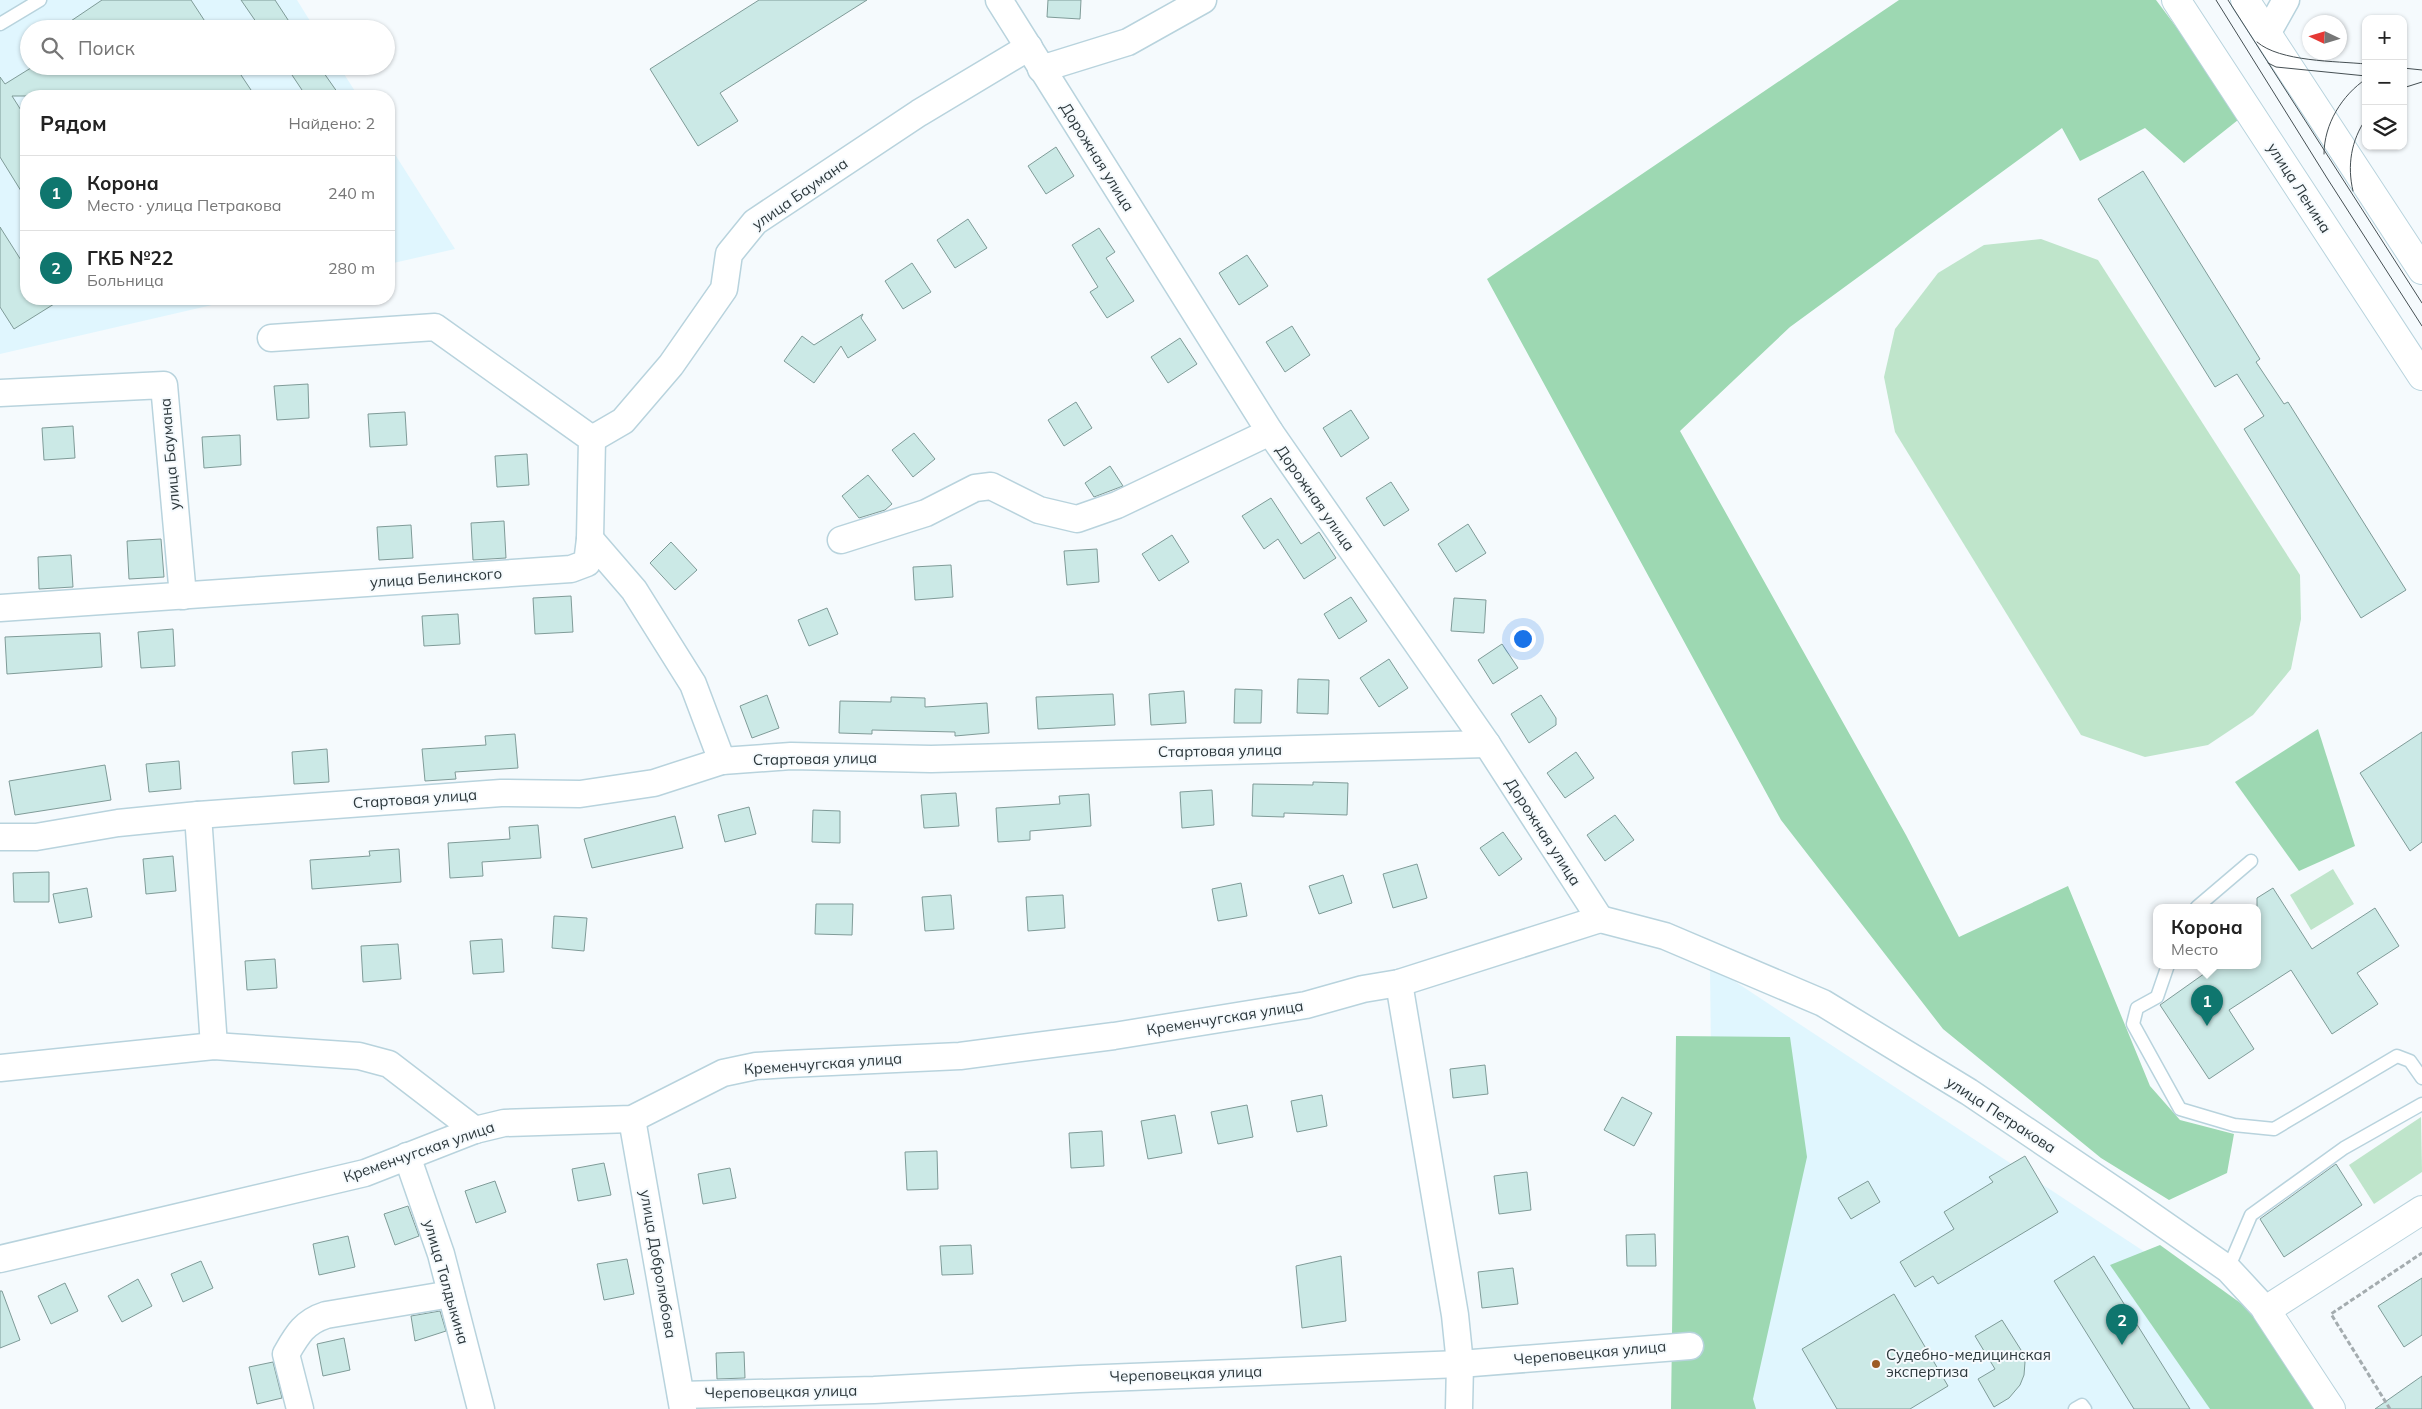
<!DOCTYPE html>
<html lang="ru">
<head>
<meta charset="utf-8">
<style>
	:root { --surface:#fff; --page:#f6f6f6; --text:#222; --muted:#767676; --line:#e0e0e0; --accent:#0f766e }
	body { margin:0; font-family:Mulish,sans-serif; background:var(--page); color:var(--text) }
	.controls { position:absolute; right:15px; top:15px; display:grid; overflow:hidden; border-radius:10px; box-shadow:0 1px 4px #0004 }
	.controls button { width:45px; height:45px; display:grid; place-items:center; padding:0; border:0; border-bottom:1px solid var(--line); background:var(--surface); color:var(--text); font:25px sans-serif }
	.compass { position:absolute; left:2302px; top:15px; width:45px; height:45px; border-radius:50%; background:var(--surface); box-shadow:0 1px 4px #0004; rotate:274deg }
	.you { position:absolute; left:1522px; top:638px; width:18px; height:18px; margin:-12px; border:4px solid #fff; border-radius:50%; background:#1a73e8; box-shadow:0 0 0 8px #1a73e833 }
	.badge { display:grid; place-items:center; width:32px; height:32px; border-radius:50%; background:var(--accent); color:#fff; font-size:16px; font-weight:700 }
	.pin { position:absolute; translate:-50% -41px; filter:drop-shadow(0 1px 2px #0008) }
	.pin::after { content:''; position:absolute; top:26px; width:18px; height:15px; background:inherit; clip-path:polygon(0 0,100% 0,50% 100%) }
	.popup { position:absolute; left:2153px; top:904px; width:108px; height:65px; box-sizing:border-box; display:grid; place-content:center; border-radius:10px; background:var(--surface); filter:drop-shadow(0 1px 4px #0005); font-size:16px; white-space:nowrap; color:var(--muted) }
	.popup b { font-size:19px; color:var(--text) }
	.popup::after { content:''; position:absolute; left:50%; top:100%; margin-left:-10px; border:10px solid transparent; border-top-color:var(--surface) }
	.list { margin:0; padding:0; list-style:none }
	h2 { display:flex; justify-content:space-between; align-items:center; height:65px; margin:0; padding:0 20px; font-size:21px }
	h2 small { font-size:16px; font-weight:400; color:var(--muted) }
	.list li { display:grid; grid-template-columns:32px 1fr auto; gap:15px; align-items:center; box-sizing:border-box; height:75px; padding:0 20px; border-top:1px solid var(--line) }
	.list b { display:block; font-size:19px; white-space:nowrap }
	.list p { margin:0; font-size:16px; white-space:nowrap; color:var(--muted) }
	.list em { font-size:16px; font-style:normal; color:var(--muted) }
	.icon { flex:none; width:28px; height:28px; fill:none; stroke:currentColor; stroke-width:2; stroke-linecap:round; stroke-linejoin:round }
	.map { position:relative; flex:none; width:2422px; height:1409px; overflow:hidden }
	.search { position:absolute; background:var(--surface); box-shadow:0 1px 4px #0004; left:20px; top:20px; width:375px; height:55px; display:flex; align-items:center; gap:12px; box-sizing:border-box; padding:0 18px; border-radius:28px; color:var(--muted); font-size:19px }
	.panel { position:absolute; background:var(--surface); box-shadow:0 1px 4px #0004; left:20px; top:90px; width:375px; height:215px; border-radius:20px }
	.map>svg:first-child { display:block }
</style>
</head>
<body>
<div class="map">
<svg width="2422" height="1409" viewBox="0 0 2422 1409">
	<rect width="100%" height="100%" fill="#f5fafd"/>
	<!-- built -->
	<g fill="#e0f6fe">
		<polygon points="0,0 297,0 315,29 29,29 29,66 339,66 358,96 26,96 26,299 238,299 0,354"/>
		<polygon points="389,145 455,249 389,264"/>
		<polygon points="1710,965 2254,1324 2310,1409 1715,1409"/>
	</g>
	<!-- green -->
	<g fill="#bfe5cb">
		<polygon points="2041,239 2098,260 2300,575 2301,619 2291,669 2253,715 2208,745 2145,757 2081,735 1895,432 1884,377 1895,329 1938,273 1984,245"/>
		<polygon points="2333,869 2354,904 2311,930 2290,895"/>
		<polygon points="2421,1117 2422,1172 2374,1204 2349,1165"/>
	</g>
	<!-- forest -->
	<g fill="#9dd8b2">
		<polygon points="1899,0 2156,0 2243,116 2184,163 2145,128 2080,161 2062,128 1790,327 1680,431 1906,835 1959,937 2068,886 2150,1086 2180,1120 2234,1134 2227,1173 2169,1200 2101,1158 1943,1029 1781,820 1487,279"/>
		<polygon points="2318,729 2355,846 2299,871 2235,782"/>
		<polygon points="1676,1036 1790,1037 1807,1157 1753,1399 1756,1409 1671,1409"/>
		<polygon points="2160,1245 2257,1315 2316,1409 2210,1409 2110,1265"/>
	</g>
	<!-- building -->
	<g fill="#cbe9e6" stroke="#7f9b98">
		<polygon points="102,0 191,0 210,29 59,29"/>
		<polygon points="241,0 275,0 294,29 261,29"/>
		<polygon points="759,0 867,0 720,93 738,121 698,146 650,69"/>
		<polygon points="1048,0 1081,0 1080,19 1047,17"/>
		<polygon points="34,66 235,66 255,96 12,96 26,118 26,199 0,157 0,77 5,84"/>
		<polygon points="286,66 319,66 340,96 306,96"/>
		<polygon points="1056,147 1074,176 1046,194 1028,166"/>
		<polygon points="2143,171 2260,359 2256,362 2284,404 2288,402 2406,590 2361,618 2244,429 2264,416 2237,374 2215,387 2098,199"/>
		<polygon points="968,219 987,248 955,268 937,240"/>
		<polygon points="0,227 26,268 26,299 62,299 14,329 0,307"/>
		<polygon points="1099,228 1115,252 1106,258 1134,301 1107,318 1090,292 1098,287 1072,245"/>
		<polygon points="1247,255 1268,286 1239,305 1219,273"/>
		<polygon points="912,263 931,292 903,309 885,281"/>
		<polygon points="863,314 861,318 876,340 848,358 841,346 814,383 784,361 802,336 814,345"/>
		<polygon points="1292,326 1310,355 1285,372 1266,342"/>
		<polygon points="1180,338 1197,364 1168,383 1151,357"/>
		<polygon points="308,384 309,418 277,420 274,386"/>
		<polygon points="1076,402 1092,428 1064,446 1048,420"/>
		<polygon points="1351,410 1369,438 1341,457 1323,428"/>
		<polygon points="405,412 407,445 370,447 368,414"/>
		<polygon points="73,426 75,458 44,460 42,428"/>
		<polygon points="914,433 935,459 913,477 892,450"/>
		<polygon points="240,435 241,465 204,468 202,437"/>
		<polygon points="527,454 529,485 497,487 495,456"/>
		<polygon points="1110,466 1123,486 1094,497 1085,483"/>
		<polygon points="868,475 892,504 885,510 859,518 842,496"/>
		<polygon points="1391,482 1409,510 1384,526 1366,498"/>
		<polygon points="1271,498 1301,544 1319,532 1336,558 1304,579 1278,539 1264,549 1242,516"/>
		<polygon points="504,521 506,558 473,560 471,523"/>
		<polygon points="1468,524 1486,553 1456,572 1438,544"/>
		<polygon points="411,525 413,558 379,560 377,527"/>
		<polygon points="1172,535 1189,562 1159,581 1142,554"/>
		<polygon points="161,539 164,577 129,579 127,541"/>
		<polygon points="671,542 697,570 675,590 650,563"/>
		<polygon points="1097,549 1099,582 1067,585 1064,551"/>
		<polygon points="71,555 73,587 39,589 38,557"/>
		<polygon points="951,565 953,597 915,600 913,567"/>
		<polygon points="571,596 573,632 535,634 533,598"/>
		<polygon points="1351,597 1367,621 1339,639 1324,614"/>
		<polygon points="1454,598 1486,600 1484,633 1451,631"/>
		<polygon points="827,608 838,634 809,646 798,620"/>
		<polygon points="458,614 460,644 424,646 422,616"/>
		<polygon points="173,629 175,666 141,668 138,632"/>
		<polygon points="100,633 102,667 7,674 5,637"/>
		<polygon points="1502,644 1518,668 1493,684 1478,660"/>
		<polygon points="1389,659 1408,688 1379,707 1360,678"/>
		<polygon points="1298,679 1329,680 1328,714 1297,713"/>
		<polygon points="1235,689 1262,690 1261,723 1234,723"/>
		<polygon points="1184,691 1186,723 1151,725 1149,694"/>
		<polygon points="1113,694 1115,725 1038,729 1036,697"/>
		<polygon points="767,695 779,728 752,738 740,706"/>
		<polygon points="1541,695 1556,718 1556,725 1529,743 1511,714"/>
		<polygon points="891,697 925,698 925,707 987,703 989,733 955,736 955,732 872,730 872,734 839,733 840,701 891,702"/>
		<polygon points="2422,732 2422,842 2410,851 2360,773"/>
		<polygon points="515,734 518,768 455,772 456,779 425,781 422,749 486,745 485,736"/>
		<polygon points="327,749 329,782 294,784 292,752"/>
		<polygon points="1576,752 1594,778 1565,798 1547,773"/>
		<polygon points="179,761 181,789 149,792 146,764"/>
		<polygon points="105,765 111,800 15,815 9,781"/>
		<polygon points="1313,782 1348,783 1347,815 1284,813 1284,817 1252,816 1253,784 1313,785"/>
		<polygon points="1212,790 1214,825 1182,828 1180,792"/>
		<polygon points="956,793 959,826 924,828 921,795"/>
		<polygon points="1089,794 1091,826 1030,831 1030,840 998,842 996,808 1060,804 1059,796"/>
		<polygon points="749,807 756,834 725,842 718,815"/>
		<polygon points="813,810 840,811 840,843 812,842"/>
		<polygon points="1615,815 1634,840 1605,861 1587,835"/>
		<polygon points="675,816 683,848 592,868 584,839"/>
		<polygon points="538,825 541,858 482,862 483,876 450,878 448,843 510,839 509,827"/>
		<polygon points="1503,832 1522,859 1499,876 1480,848"/>
		<polygon points="399,849 401,882 312,889 310,860 370,856 369,851"/>
		<polygon points="173,856 176,891 146,894 143,859"/>
		<polygon points="1417,864 1427,898 1393,908 1383,874"/>
		<polygon points="49,872 49,902 14,902 13,873"/>
		<polygon points="1343,875 1352,903 1319,914 1309,886"/>
		<polygon points="1241,883 1247,916 1218,921 1212,889"/>
		<polygon points="87,888 92,917 59,923 53,894"/>
		<polygon points="2273,888 2312,949 2375,908 2399,946 2357,973 2378,1004 2332,1034 2291,970 2229,1010 2254,1049 2209,1079 2160,1005 2208,971 2204,965 2257,965 2257,898"/>
		<polygon points="951,895 954,929 925,931 922,897"/>
		<polygon points="1063,895 1065,928 1028,931 1026,897"/>
		<polygon points="816,904 853,904 852,935 815,934"/>
		<polygon points="554,916 587,918 584,951 552,948"/>
		<polygon points="502,939 504,972 473,974 470,941"/>
		<polygon points="398,944 401,979 363,982 361,946"/>
		<polygon points="275,959 277,988 247,990 245,961"/>
		<polygon points="1485,1065 1488,1094 1453,1098 1450,1069"/>
		<polygon points="1322,1095 1327,1126 1297,1132 1291,1101"/>
		<polygon points="1622,1097 1652,1113 1634,1146 1604,1130"/>
		<polygon points="1247,1105 1253,1137 1218,1144 1211,1112"/>
		<polygon points="1175,1115 1182,1153 1148,1159 1141,1121"/>
		<polygon points="1102,1131 1104,1166 1071,1168 1069,1133"/>
		<polygon points="937,1151 938,1189 907,1190 905,1152"/>
		<polygon points="2025,1156 2058,1212 1938,1284 1933,1276 1915,1287 1900,1262 1954,1229 1944,1212 1993,1182 1989,1177"/>
		<polygon points="604,1163 611,1195 578,1201 572,1169"/>
		<polygon points="2336,1164 2362,1205 2284,1257 2260,1219"/>
		<polygon points="730,1168 736,1198 703,1204 698,1174"/>
		<polygon points="1527,1172 1531,1210 1499,1214 1494,1176"/>
		<polygon points="495,1181 506,1212 476,1223 465,1191"/>
		<polygon points="1868,1181 1880,1202 1851,1219 1838,1198"/>
		<polygon points="408,1206 419,1236 395,1245 384,1214"/>
		<polygon points="1655,1234 1656,1266 1627,1266 1626,1235"/>
		<polygon points="348,1236 355,1267 319,1275 313,1244"/>
		<polygon points="971,1245 973,1274 942,1275 940,1246"/>
		<polygon points="1341,1256 1346,1321 1302,1328 1296,1266"/>
		<polygon points="2094,1256 2190,1409 2134,1409 2054,1281"/>
		<polygon points="627,1259 634,1294 604,1300 597,1264"/>
		<polygon points="201,1261 213,1288 183,1302 171,1274"/>
		<polygon points="1513,1268 1518,1304 1482,1308 1478,1272"/>
		<polygon points="2422,1278 2422,1335 2404,1347 2378,1306"/>
		<polygon points="138,1279 152,1306 122,1322 108,1296"/>
		<polygon points="65,1283 78,1311 51,1324 38,1296"/>
		<polygon points="0,1291 2,1291 20,1340 0,1348"/>
		<polygon points="1894,1294 1948,1386 1910,1409 1837,1409 1802,1349"/>
		<polygon points="440,1311 446,1331 415,1341 411,1316"/>
		<polygon points="2002,1320 2021,1350 2025,1362 2024,1375 2020,1385 2009,1398 1994,1407 1978,1379 1995,1369 1975,1336"/>
		<polygon points="344,1338 350,1370 323,1376 317,1344"/>
		<polygon points="744,1352 745,1378 717,1379 716,1353"/>
		<polygon points="273,1362 282,1398 257,1404 249,1367"/>
		<polygon points="2422,1376 2422,1409 2375,1409"/>
	</g>
	<g fill="none" stroke-linecap="round" stroke-linejoin="round">
		<defs>
			<g id="lane">
				<polyline points="0,24 40,0"/>
				<polyline points="2197,907 2251,861"/>
				<polyline points="2168,965 2157,997 2137,1008 2133,1024 2180,1109 2234,1125 2274,1129 2397,1056 2410,1061 2422,1078"/>
				<polyline points="2228,1269 2251,1215 2344,1148 2422,1104"/>
				<polyline points="2075,1409 2082,1405 2085,1409"/>
			</g>
			<g id="street">
				<polyline points="999,0 1270,432 1487,744 1600,919"/>
				<polyline points="2268,32 2286,0"/>
				<polyline points="1041,69 1128,42 1203,0"/>
				<polyline points="271,338 435,327 592,439 590,539"/>
				<polyline points="0,393 164,385 183,596"/>
				<polyline points="592,439 623,421 671,365 724,289 729,254 755,222 919,113 1029,47"/>
				<polyline points="841,540 926,513 975,488 991,486 1039,510 1077,519 1117,505 1270,432"/>
				<polyline points="0,608 571,569 587,563 590,539 634,590 693,684 722,761"/>
				<polyline points="198,815 214,1046"/>
				<polyline points="0,837 36,837 118,823 198,815 501,793 580,794 654,783 722,761 791,756 931,759 1487,744"/>
				<polyline points="1600,919 1665,936 1823,1003 1969,1092 2129,1200 2228,1269 2266,1310"/>
				<polyline points="1399,983 1455,1315 1460,1364 1459,1409"/>
				<polyline points="0,1068 214,1046 359,1056 389,1064 475,1130"/>
				<polyline points="632,1119 683,1409"/>
				<polyline points="407,1156 441,1254 481,1409"/>
				<polyline points="0,1259 365,1173 475,1130 504,1123 632,1119 723,1073 756,1066 788,1064 960,1056 1114,1036 1306,1005 1363,989 1399,983 1600,919"/>
				<polyline points="681,1395 874,1390 1079,1379 1460,1364 1690,1346"/>
				<path d="M300 1409 286 1354C297 1335 304 1322 326 1315L451 1294"/>
			</g>
			<g id="secondary">
				<polyline points="2176,0 2422,376"/>
				<polyline points="2245,0 2422,270"/>
				<polyline points="2331,1409 2266,1310 2422,1210"/>
			</g>
		</defs>
		<!-- lane casing -->
		<use href="#lane" stroke="#b8d3dd" stroke-width="15"/>
		<!-- street casing -->
		<use href="#street" stroke="#b8d3dd" stroke-width="29"/>
		<!-- secondary casing -->
		<use href="#secondary" stroke="#b8d3dd" stroke-width="30"/>
		<!-- path -->
		<polyline stroke="#a4acaf" stroke-width="3" stroke-dasharray="5 2.5" stroke-linecap="butt" points="2390,1409 2331,1314 2422,1253"/>
		<!-- lane -->
		<use href="#lane" stroke="#fff" stroke-width="12"/>
		<!-- street -->
		<use href="#street" stroke="#fff" stroke-width="26"/>
		<!-- secondary -->
		<use href="#secondary" stroke="#fff" stroke-width="28"/>
		<!-- tram -->
		<g stroke="#454f53" stroke-width="1">
			<polyline points="2216,0 2327,178 2422,326"/>
			<polyline points="2228,0 2422,303"/>
			<path d="M2257 42C2280 62 2336 61 2366 64"/>
			<polyline points="2268,63 2276,67 2366,76"/>
			<polyline points="2403,68 2422,70"/>
			<polyline points="2403,88 2422,82"/>
			<path d="M2324 154C2324 124 2342 95 2366 79"/>
			<path d="M2353 191C2347 166 2351 140 2366 119"/>
		</g>
	</g>
	<!-- markers -->
	<circle fill="#9c5b25" stroke="#f5fafd" stroke-width="2" cx="1876" cy="1364" r="5"/>
	<g text-anchor="middle" stroke-width="4" stroke-linejoin="round" paint-order="stroke">
		<!-- street labels -->
		<g font-size="15" fill="#2d383c" stroke="#f5fafd">
			<text transform="translate(1097 157) rotate(58)" y="5">Дорожная улица</text>
			<text transform="translate(2299 188) rotate(57)" y="5">улица Ленина</text>
			<text transform="translate(800 194) rotate(-35)" y="5">улица Баумана</text>
			<text transform="translate(170 454) rotate(-95)" y="5">улица Баумана</text>
			<text transform="translate(1315 498) rotate(55)" y="5">Дорожная улица</text>
			<text transform="translate(436 578) rotate(-4)" y="5">улица Белинского</text>
			<text transform="translate(1220 751) rotate(-1)" y="5">Стартовая улица</text>
			<text transform="translate(815 759) rotate(-1)" y="5">Стартовая улица</text>
			<text transform="translate(415 799) rotate(-4)" y="5">Стартовая улица</text>
			<text transform="translate(1543 832) rotate(57)" y="5">Дорожная улица</text>
			<text transform="translate(1225 1018) rotate(-9)" y="5">Кременчугская улица</text>
			<text transform="translate(823 1064) rotate(-4)" y="5">Кременчугская улица</text>
			<text transform="translate(2001 1115) rotate(33)" y="5">улица Петракова</text>
			<text transform="translate(419 1152) rotate(-19)" y="5">Кременчугская улица</text>
			<text transform="translate(658 1264) rotate(80)" y="5">улица Добролюбова</text>
			<text transform="translate(446 1282) rotate(74)" y="5">улица Талдыкина</text>
			<text transform="translate(1590 1353) rotate(-5)" y="5">Череповецкая улица</text>
			<text transform="translate(1186 1374) rotate(-2)" y="5">Череповецкая улица</text>
			<text transform="translate(781 1392) rotate(-1)" y="5">Череповецкая улица</text>
		</g>
		<!-- poi labels -->
		<g font-size="15" fill="#2d383c" stroke="#f5fafd" text-anchor="start">
			<text x="1886" y="1360">Судебно-медицинская<tspan x="1886" dy="17">экспертиза</tspan></text>
		</g>
	</g>
</svg>
<div class="controls">
<button>+</button>
<button>−</button>
<button><svg class="icon" aria-label="layers" viewBox="0 0 24 24"><path d="M12 4l9 5-9 5-9-5zM3 14l9 5 9-5"/></svg></button>
</div>
<svg class="compass" viewBox="-18 -18 36 36"><path d="M0-13l5 13h-10z" fill="#e53935"/><path d="M0 13l5-13h-10z" fill="#767676"/></svg>
<div class="you"></div>
<div class="pin badge" style="left:2207px;top:1026px">1</div>
<div class="popup"><b>Корона</b>Место</div>
<div class="pin badge" style="left:2122px;top:1345px">2</div>
<div class="search"><svg class="icon" aria-label="search" viewBox="0 0 24 24"><circle cx="10" cy="10" r="6"/><path d="M15 15l6 6"/></svg>Поиск</div>
<section class="panel">
<h2>Рядом<small>Найдено: 2</small></h2>
<ul class="list">
<li><span class="badge">1</span><div><b>Корона</b><p>Место · улица Петракова</p></div><em>240 m</em></li>
<li><span class="badge">2</span><div><b>ГКБ №22</b><p>Больница</p></div><em>280 m</em></li>
</ul>
</section>
</div>
</body>
</html>
